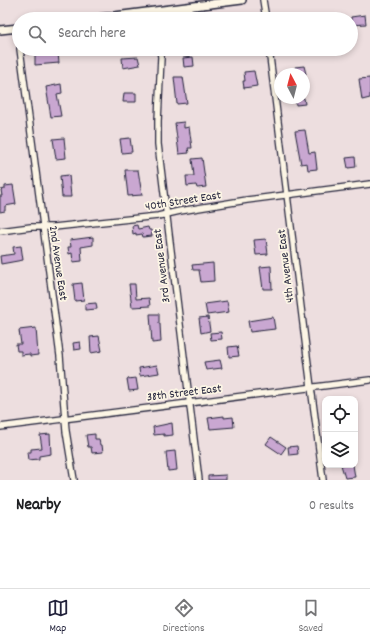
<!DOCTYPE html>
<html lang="en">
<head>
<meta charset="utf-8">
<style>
	:root { --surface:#fff; --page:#f2f2f2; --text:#202124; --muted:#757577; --line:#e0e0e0; --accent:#22223b }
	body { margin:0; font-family:Dekko,sans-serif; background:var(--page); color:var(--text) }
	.controls { position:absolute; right:12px; bottom:12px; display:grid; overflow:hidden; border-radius:8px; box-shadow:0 2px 6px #0003 }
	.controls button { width:36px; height:36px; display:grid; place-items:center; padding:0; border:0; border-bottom:1px solid var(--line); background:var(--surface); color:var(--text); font:20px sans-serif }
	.compass { position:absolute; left:274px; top:68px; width:36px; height:36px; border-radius:50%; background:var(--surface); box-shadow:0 2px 6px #0003; rotate:353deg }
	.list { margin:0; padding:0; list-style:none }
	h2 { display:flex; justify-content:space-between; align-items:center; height:52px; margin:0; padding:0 16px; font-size:17px }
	h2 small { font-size:13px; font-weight:400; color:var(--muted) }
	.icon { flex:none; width:22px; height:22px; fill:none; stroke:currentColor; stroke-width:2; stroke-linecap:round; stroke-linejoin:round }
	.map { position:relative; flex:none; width:370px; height:480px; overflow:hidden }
	.search { position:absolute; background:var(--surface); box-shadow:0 2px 6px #0003; left:12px; right:12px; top:12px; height:44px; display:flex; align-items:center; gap:10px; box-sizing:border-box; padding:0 14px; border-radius:22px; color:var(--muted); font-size:15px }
	.sheet { height:108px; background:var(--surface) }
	nav { display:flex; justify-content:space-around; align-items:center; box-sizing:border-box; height:56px; border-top:1px solid var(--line); background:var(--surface); font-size:11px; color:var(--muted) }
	nav a { display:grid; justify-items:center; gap:2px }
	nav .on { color:var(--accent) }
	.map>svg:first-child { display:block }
</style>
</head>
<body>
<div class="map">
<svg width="370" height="480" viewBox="0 0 370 480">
	<rect width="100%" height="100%" fill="#eddedf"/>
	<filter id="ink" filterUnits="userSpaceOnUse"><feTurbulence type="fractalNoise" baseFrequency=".025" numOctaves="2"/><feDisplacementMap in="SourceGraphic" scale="8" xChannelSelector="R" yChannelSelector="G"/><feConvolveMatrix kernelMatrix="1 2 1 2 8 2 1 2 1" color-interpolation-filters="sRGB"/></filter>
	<g filter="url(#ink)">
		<!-- building -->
		<g fill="#c9a7d1" stroke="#22223b">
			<polygon points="365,15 366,24 351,25 351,17"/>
			<polygon points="58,53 59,63 35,65 35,55"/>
			<polygon points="138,57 140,65 123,68 122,58"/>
			<polygon points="193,57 194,66 184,67 183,58"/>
			<polygon points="304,66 306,74 296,74 295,67"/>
			<polygon points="254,71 257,86 244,88 243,81 245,81 244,72"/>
			<polygon points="174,77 183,77 187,103 177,104"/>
			<polygon points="370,78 370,98 362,100 359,79"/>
			<polygon points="61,84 62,93 57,94 61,116 51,117 46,87"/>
			<polygon points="124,93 136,93 136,102 123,102"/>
			<polygon points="295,98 304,98 305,104 296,105"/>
			<polygon points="184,122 184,128 189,127 192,148 188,148 189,153 179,154 175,123"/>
			<polygon points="305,130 309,153 315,152 317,169 308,170 307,163 301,164 295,131"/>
			<polygon points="64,138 66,158 56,159 53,139"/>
			<polygon points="130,138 132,152 122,153 120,139"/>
			<polygon points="355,157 356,167 348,168 346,158"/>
			<polygon points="202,158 206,187 197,188 196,185 187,186 186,176 194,176 192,159"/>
			<polygon points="125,170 138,170 142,195 128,196"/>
			<polygon points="69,175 71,197 62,197 60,176"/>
			<polygon points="13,185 16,204 5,206 5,211 0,212 0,196 2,196 1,190 5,189 5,186"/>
			<polygon points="137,225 138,229 148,227 149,230 151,230 152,236 143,237 142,234 136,235 136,233 133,234 132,226"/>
			<polygon points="93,237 93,245 81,247 82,261 73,262 72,253 69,254 68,247 71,247 70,240"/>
			<polygon points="266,239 268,254 256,255 254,240"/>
			<polygon points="21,246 23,260 1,264 0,256 14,254 13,247"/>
			<polygon points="213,263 214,281 201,282 199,270 193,270 192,265"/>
			<polygon points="271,266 272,289 263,289 260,267"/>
			<polygon points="82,283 84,300 75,301 73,284"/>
			<polygon points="129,284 135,284 136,299 149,298 150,306 132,307"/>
			<polygon points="227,301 229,312 207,315 205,304"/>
			<polygon points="96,303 97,309 85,310 85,304"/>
			<polygon points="150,314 159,314 159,324 160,324 161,342 152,343"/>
			<polygon points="208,317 210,331 201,333 199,318"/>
			<polygon points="273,317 275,329 250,332 248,321"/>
			<polygon points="36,328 38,355 30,356 30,354 21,355 21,351 17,351 16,344 21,344 19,330"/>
			<polygon points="221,332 222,339 211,340 210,333"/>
			<polygon points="99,336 102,351 91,353 90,337"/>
			<polygon points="80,342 81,349 74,350 73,343"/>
			<polygon points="237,346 239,356 229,357 228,347"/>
			<polygon points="220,360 222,368 206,370 204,362"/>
			<polygon points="157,365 159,373 140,376 139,368"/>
			<polygon points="136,378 138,390 129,391 127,379"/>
			<polygon points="224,416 224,418 233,417 234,427 210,429 208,418"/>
			<polygon points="172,423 173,435 164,436 164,434 154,435 153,427"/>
			<polygon points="50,434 51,454 39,456 39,459 28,460 27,452 31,452 31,449 42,448 40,435"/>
			<polygon points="95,434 95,439 99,439 100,445 102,445 103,452 92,453 91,447 88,447 86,435"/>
			<polygon points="271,437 286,447 281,454 266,444"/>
			<polygon points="297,446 298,454 289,455 288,447"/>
			<polygon points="175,451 177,470 168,471 166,452"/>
			<polygon points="341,465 353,465 355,477 345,478"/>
			<polygon points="226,475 226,480 208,480 208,476"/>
		</g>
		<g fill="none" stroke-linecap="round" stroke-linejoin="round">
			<defs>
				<g id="minor">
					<polyline points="263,0 266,19"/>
					<polyline points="152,11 154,19"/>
					<polyline points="18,28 19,38"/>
					<polyline points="20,49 60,356 66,431 74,480"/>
					<polyline points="160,49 161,57 158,121 158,144 199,480"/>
					<polyline points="269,49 307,356 323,480"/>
					<polyline points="0,231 31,227 54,227 158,216 180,211 247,200 370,184"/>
					<polyline points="0,427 370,380"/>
				</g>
				<g id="secondary">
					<polyline points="91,19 242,0"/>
					<polyline points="0,30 19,28"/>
				</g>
			</defs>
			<!-- minor casing -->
			<use href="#minor" stroke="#22223b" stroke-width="8"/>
			<!-- secondary casing -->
			<use href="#secondary" stroke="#22223b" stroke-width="10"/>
			<!-- minor -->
			<use href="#minor" stroke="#fcf5e5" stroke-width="5.5"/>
			<!-- secondary -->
			<use href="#secondary" stroke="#fcf5e5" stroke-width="7"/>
		</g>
	</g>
	<g text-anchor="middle" stroke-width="3.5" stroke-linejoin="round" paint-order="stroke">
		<!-- street labels -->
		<g font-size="12" fill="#22223b" stroke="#fcf5e5">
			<text transform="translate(183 200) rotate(-9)" y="4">40th Street East</text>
			<text transform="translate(59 263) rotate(82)" y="4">2nd Avenue East</text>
			<text transform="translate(161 266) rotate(-97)" y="4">3rd Avenue East</text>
			<text transform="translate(285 266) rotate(-97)" y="4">4th Avenue East</text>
			<text transform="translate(184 392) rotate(-7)" y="4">38th Street East</text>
		</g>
	</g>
</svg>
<div class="controls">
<button><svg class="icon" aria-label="locate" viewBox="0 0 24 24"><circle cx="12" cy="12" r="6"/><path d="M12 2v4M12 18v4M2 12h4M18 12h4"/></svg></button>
<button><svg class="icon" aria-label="layers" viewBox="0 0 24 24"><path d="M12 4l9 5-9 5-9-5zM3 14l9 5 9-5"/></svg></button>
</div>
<svg class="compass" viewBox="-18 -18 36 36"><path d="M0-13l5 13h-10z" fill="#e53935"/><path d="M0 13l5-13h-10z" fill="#757577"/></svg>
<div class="search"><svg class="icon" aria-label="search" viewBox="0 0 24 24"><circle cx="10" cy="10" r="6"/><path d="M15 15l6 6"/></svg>Search here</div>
</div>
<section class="sheet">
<h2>Nearby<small>0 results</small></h2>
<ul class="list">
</ul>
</section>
<nav>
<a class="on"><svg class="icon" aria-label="map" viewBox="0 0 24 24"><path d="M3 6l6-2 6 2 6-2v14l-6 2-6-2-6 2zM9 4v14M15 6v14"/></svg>Map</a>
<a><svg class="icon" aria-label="directions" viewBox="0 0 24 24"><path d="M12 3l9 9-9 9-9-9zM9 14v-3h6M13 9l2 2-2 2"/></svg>Directions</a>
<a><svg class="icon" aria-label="saved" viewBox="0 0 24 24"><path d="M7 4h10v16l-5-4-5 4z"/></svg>Saved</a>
</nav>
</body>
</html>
